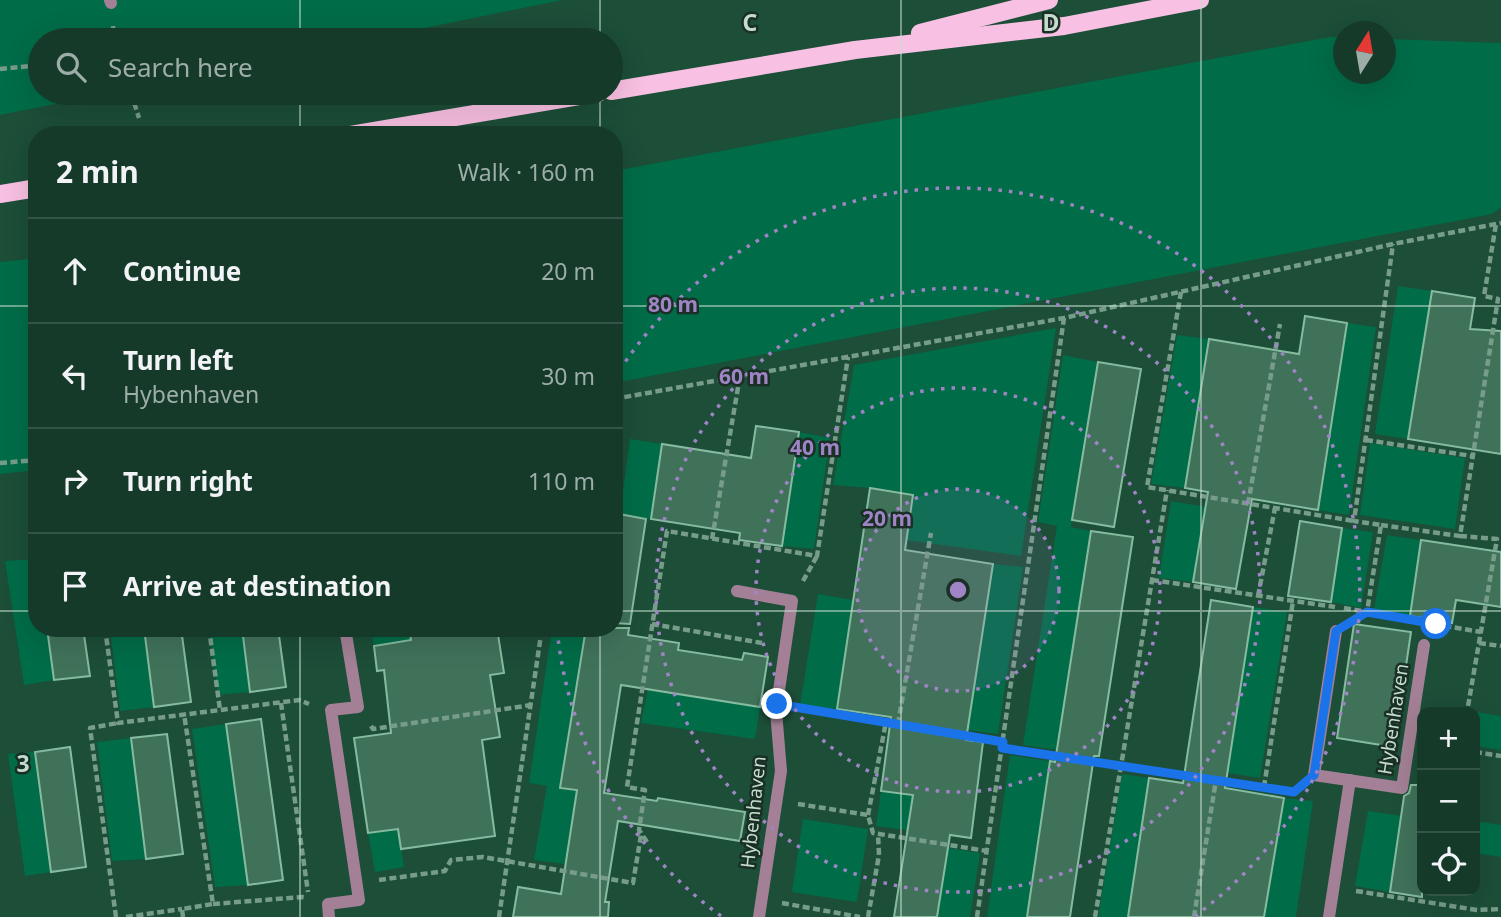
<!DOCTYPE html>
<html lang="en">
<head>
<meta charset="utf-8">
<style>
	:root { --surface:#153a2a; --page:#224536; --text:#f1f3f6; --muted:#9dada8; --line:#345447 }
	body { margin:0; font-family:"Noto Sans",sans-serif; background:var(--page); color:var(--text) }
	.controls { position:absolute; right:21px; bottom:21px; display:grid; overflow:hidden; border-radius:14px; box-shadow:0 7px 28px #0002 }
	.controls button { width:63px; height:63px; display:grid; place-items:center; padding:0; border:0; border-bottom:2px solid var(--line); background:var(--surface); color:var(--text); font:35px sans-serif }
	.compass { position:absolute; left:1333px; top:21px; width:63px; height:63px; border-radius:50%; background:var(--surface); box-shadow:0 7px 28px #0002; rotate:11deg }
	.stop { position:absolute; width:21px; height:21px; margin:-16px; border:5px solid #1a73e8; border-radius:50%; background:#fff }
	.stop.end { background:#1a73e8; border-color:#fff; box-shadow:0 2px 7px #0008 }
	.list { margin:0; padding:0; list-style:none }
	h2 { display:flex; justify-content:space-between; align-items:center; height:91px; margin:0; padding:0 28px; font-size:30px }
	h2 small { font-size:23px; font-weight:400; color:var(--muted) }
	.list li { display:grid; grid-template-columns:46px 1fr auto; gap:21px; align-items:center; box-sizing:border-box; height:105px; padding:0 28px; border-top:2px solid var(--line) }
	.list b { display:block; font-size:26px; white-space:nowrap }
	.list p { margin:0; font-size:23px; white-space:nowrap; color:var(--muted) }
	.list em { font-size:23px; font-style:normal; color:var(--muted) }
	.icon { flex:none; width:38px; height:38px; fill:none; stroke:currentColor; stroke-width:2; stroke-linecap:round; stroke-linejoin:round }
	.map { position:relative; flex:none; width:1501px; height:917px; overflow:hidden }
	.search { position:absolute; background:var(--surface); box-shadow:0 7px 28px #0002; left:28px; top:28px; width:595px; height:77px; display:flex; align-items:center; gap:18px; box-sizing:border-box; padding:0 24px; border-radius:38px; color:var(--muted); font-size:26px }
	.panel { position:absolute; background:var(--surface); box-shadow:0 7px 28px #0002; left:28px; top:126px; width:595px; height:511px; border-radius:28px }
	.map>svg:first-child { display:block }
</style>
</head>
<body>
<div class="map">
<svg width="1501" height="917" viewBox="0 0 1501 917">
	<rect width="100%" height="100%" fill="#1c4e38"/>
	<!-- green -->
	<g fill="#006c48">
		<polygon points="0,0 562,0 366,40 40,40 40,93 110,93 0,115"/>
		<polygon points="1330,37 1343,37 1344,74 1386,74 1386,39 1501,43 1501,207 1492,214 614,383 614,171"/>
		<polygon points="37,258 37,470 0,474 0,262"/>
		<polygon points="1398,286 1432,291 1408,439 1375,434"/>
		<polygon points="1347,323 1376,327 1349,515 1318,510"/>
		<polygon points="1056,328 1021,556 906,540 870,488 833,485 854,365"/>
		<polygon points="1177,335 1209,339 1185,488 1151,484"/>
		<polygon points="1063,355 1098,362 1071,527 1091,531 1057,750 1023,745 1057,526 1038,522"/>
		<polygon points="799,432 830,438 814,549 782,546"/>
		<polygon points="630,439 662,444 651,519 620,514"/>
		<polygon points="1370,443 1465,458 1455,529 1360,515"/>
		<polygon points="1171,501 1206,507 1193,582 1159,578"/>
		<polygon points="1342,528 1373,532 1361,608 1331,602"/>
		<polygon points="1387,535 1421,540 1410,616 1374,609"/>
		<polygon points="37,559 37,628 47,628 54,680 24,685 5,561"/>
		<polygon points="993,564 1023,567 998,734 968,730"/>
		<polygon points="818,594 853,600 837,709 800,705"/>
		<polygon points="1253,607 1287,612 1260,778 1228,773"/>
		<polygon points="110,628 144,628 154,707 120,711"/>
		<polygon points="209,628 242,628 250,692 218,695"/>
		<polygon points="370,628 409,628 416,640 374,646"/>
		<polygon points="552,628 586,628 560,787 577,790 566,864 534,860 547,786 529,783"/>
		<polygon points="648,689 760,707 755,739 641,723"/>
		<polygon points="1476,712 1501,716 1501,750 1475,746"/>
		<polygon points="226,724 248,885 215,887 192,729"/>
		<polygon points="131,738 146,859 112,861 97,742"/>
		<polygon points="35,752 51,872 25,876 8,754"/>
		<polygon points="1010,755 1050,761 1027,917 987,917"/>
		<polygon points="1122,774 1149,778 1128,917 1098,917"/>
		<polygon points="881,791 938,798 946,835 876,826"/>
		<polygon points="1284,798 1313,801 1296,917 1264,917"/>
		<polygon points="1368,811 1402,816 1390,892 1355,886"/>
		<polygon points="803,819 868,829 857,902 792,892"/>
		<polygon points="1476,821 1501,825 1501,857 1475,853"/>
		<polygon points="398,829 404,867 375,872 368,833"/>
		<polygon points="948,848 980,853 970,917 937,917"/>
	</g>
	<!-- building -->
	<g fill="#40725a" stroke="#87bba0" stroke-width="2">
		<polygon points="1432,291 1475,298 1470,329 1501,331 1501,454 1408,439"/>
		<polygon points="1305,316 1347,323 1318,510 1252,499 1236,589 1193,582 1208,492 1185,488 1209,339 1299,354"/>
		<polygon points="1098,362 1141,369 1114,527 1072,520"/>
		<polygon points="756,426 799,432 782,546 739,540 740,533 651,519 662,444 751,458"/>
		<polygon points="870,488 913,495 905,550 993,564 966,740 983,742 971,838 950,835 937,917 894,917 913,795 881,791 891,717 837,709"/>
		<polygon points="614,513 646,519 630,624 614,623"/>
		<polygon points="1300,521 1342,528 1331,602 1288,596"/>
		<polygon points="1091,531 1133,537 1099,756 1094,756 1070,917 1027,917 1050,761 1055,762"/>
		<polygon points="1421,540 1501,552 1501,607 1456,600 1452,623 1410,616"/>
		<polygon points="1211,600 1253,607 1225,788 1284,798 1264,917 1128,917 1149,778 1183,783"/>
		<polygon points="1354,624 1411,632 1394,747 1337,738"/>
		<polygon points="47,628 83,628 90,676 54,680"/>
		<polygon points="144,628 181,628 191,702 154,707"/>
		<polygon points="242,628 278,628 286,687 250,692"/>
		<polygon points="409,628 497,628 504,673 490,675 500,737 482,740 495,836 401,849 398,829 368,833 354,738 391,733 384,670 377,671 374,646 411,640"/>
		<polygon points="586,628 629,628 628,635 679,643 678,650 742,660 744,653 768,657 760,707 621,685 604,793 657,801 658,798 745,812 740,841 618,821 605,902 609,902 608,917 513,917 518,887 561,894 577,790 560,788"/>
		<polygon points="261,719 283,880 248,885 226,724"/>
		<polygon points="167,734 183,854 146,859 131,738"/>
		<polygon points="70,747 86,867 51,872 35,752"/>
		<polygon points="1411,785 1422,785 1422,897 1390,892 1404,796 1409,793"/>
	</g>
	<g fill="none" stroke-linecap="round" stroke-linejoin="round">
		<!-- path -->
		<g stroke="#789c8a" stroke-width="4.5" stroke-dasharray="7 3.5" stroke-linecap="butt">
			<polyline points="113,26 114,40"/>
			<polyline points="0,69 40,65"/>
			<polyline points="131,93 139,118"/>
			<polyline points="1181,292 1147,487 1354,521"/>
			<polyline points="614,399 1064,318 1393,244 1501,223"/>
			<polyline points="1366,440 1472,456"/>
			<polyline points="0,463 37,460"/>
			<polyline points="1248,504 1280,324"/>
			<polyline points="1381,525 1460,536 1498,299 1484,296 1496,224"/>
			<polyline points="1460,536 1497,539 1467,712"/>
			<polyline points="712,539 740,376"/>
			<polyline points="1152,580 1335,607"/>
			<polyline points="803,581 817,556"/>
			<polyline points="1258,596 1275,508"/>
			<polyline points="1344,608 1421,621"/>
			<polyline points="1354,620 1367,612 1381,525 1354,521 1393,244"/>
			<polyline points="652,624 762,643"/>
			<polyline points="1434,624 1481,632"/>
			<polyline points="105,628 118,723 299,700 309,704"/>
			<polyline points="209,628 220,710"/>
			<polyline points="1479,643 1501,646"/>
			<polyline points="281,703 308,892"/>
			<polyline points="800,707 1003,742"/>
			<polyline points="898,724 931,533"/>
			<polyline points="371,726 373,729 531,705"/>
			<polyline points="1002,748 1121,766 1167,490"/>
			<polyline points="1475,752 1501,756"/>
			<polyline points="1264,787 1293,601"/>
			<polyline points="798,804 868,815 873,833 987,851"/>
			<polyline points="868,815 886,722"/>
			<polyline points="647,842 639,830 645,790 627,787 667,531 817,556 848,357"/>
			<polyline points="379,880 445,871 451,860 483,857 633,883 641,835"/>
			<polyline points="1356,891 1477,910 1501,909"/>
			<polyline points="782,903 860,917"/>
			<polyline points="213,904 302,897 307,898"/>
			<polyline points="116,917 90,728 118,723"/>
			<polyline points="126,917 182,909"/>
			<polyline points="183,917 182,909 213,904 184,714"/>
			<polyline points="499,917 542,628"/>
			<polyline points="868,917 879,855 878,834"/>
			<polyline points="977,917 1064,318"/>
			<polyline points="1095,917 1121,766 1295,791 1298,789"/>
			<polyline points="1194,917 1216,780"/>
		</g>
		<!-- minor -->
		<g stroke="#a38095" stroke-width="12">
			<polyline points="110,0 111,3"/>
			<polyline points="737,591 792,601 776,711 781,771 759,917"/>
			<polyline points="1336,631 1314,775 1402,788 1424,645"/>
			<polyline points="329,917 328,904 359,900 331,710 358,707 345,628"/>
			<polyline points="1329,917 1350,780"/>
		</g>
		<!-- major -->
		<g stroke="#f8c0e2" stroke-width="18">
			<polyline points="920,33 1049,0"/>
			<polyline points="611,91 855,50 1064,26 1200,0"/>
			<polyline points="349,135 598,93"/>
			<polyline points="0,194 37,188"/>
		</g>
	</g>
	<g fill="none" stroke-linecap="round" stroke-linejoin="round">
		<!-- route -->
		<polyline stroke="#1a73e8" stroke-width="9" points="777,704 1003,742 1002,748 1294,792 1314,775 1336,631 1367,612 1436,624"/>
	</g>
	<!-- grid -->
	<path fill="none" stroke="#c3dcce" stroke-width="2" stroke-opacity="0.55" d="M300 0V40M600 0V40M901 0V917M1201 0V917M300 93V135M600 93V135M0 306H37M614 306H1501M0 611H37M614 611H1501M300 628V917M600 628V917"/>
	<!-- distance rings -->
	<circle cx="958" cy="590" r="101" fill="#9f84c6" fill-opacity=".12"/>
	<g fill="none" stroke="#9f84c6" stroke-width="3.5" stroke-dasharray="3.5 7">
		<circle cx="958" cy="590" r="101"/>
		<circle cx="958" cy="590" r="202"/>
		<circle cx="958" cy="590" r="302"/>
		<path d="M721 916A403 403 0 0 1 557 629M614 379A403 403 0 1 1 1195 916"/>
	</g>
	<g text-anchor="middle" stroke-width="5" stroke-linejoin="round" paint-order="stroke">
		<!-- street labels -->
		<g font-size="19" fill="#c3dcce" stroke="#1a2f25">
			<text transform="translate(1393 719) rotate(-81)" y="7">Hybenhaven</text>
			<text transform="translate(753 812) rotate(-84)" y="7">Hybenhaven</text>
		</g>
	</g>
	<g font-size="23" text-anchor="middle" font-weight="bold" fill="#c3dcce" stroke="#1a2f25" stroke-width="5" stroke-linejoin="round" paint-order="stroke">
		<text x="750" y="31">C</text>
		<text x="1051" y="31">D</text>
		<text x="23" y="772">3</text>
	</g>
	<circle cx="958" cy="590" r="10" fill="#9f84c6" stroke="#1a2f25" stroke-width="3.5"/>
	<g font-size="21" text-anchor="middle" font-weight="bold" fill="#9f84c6" stroke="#1a2f25" stroke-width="5" stroke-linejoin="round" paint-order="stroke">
		<text x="673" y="312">80 m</text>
		<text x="744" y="384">60 m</text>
		<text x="815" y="455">40 m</text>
		<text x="887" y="526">20 m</text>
	</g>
</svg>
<div class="controls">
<button>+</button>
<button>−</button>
<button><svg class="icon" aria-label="locate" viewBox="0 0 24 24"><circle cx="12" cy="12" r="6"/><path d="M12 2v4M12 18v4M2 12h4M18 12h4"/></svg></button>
</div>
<svg class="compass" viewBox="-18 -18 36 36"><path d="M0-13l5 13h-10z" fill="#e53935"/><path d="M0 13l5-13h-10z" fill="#9dada8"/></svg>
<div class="stop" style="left:1436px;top:624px"></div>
<div class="stop end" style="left:777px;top:704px"></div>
<div class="search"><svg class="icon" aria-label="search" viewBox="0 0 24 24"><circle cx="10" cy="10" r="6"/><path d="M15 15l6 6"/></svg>Search here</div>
<section class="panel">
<h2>2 min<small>Walk · 160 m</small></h2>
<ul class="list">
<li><svg class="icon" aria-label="ahead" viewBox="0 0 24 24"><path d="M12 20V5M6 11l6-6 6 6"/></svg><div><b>Continue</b></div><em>20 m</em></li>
<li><svg class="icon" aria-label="left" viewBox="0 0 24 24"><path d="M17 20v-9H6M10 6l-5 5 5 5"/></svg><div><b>Turn left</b><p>Hybenhaven</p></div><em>30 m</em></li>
<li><svg class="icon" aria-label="right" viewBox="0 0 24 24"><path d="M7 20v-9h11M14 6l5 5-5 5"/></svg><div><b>Turn right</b></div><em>110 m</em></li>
<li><svg class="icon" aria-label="arrive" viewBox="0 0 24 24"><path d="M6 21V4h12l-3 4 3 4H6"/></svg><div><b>Arrive at destination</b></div></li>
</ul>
</section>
</div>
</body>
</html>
